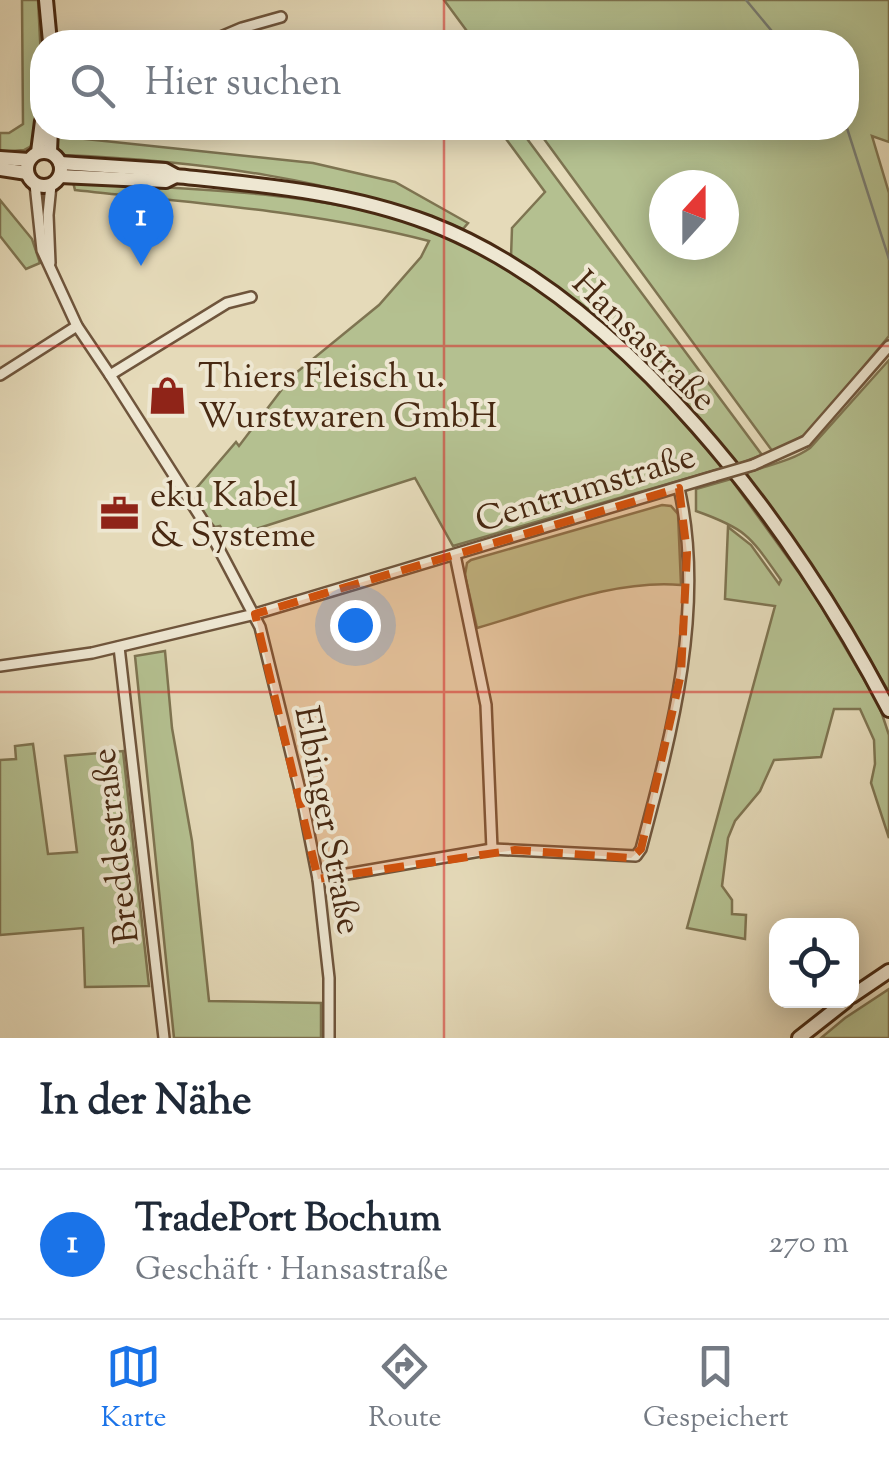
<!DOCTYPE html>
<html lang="de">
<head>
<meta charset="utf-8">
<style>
	:root { --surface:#fff; --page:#f6f6f7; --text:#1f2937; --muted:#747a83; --line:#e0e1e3; --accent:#1a73e8 }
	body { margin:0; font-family:"Sorts Mill Goudy",serif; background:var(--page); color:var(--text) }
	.controls { position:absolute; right:30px; bottom:30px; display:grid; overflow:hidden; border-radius:20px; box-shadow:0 5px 25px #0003 }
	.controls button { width:90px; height:90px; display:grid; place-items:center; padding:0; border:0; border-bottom:2px solid var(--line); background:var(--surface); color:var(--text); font:50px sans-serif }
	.compass { position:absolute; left:649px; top:170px; width:90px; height:90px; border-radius:50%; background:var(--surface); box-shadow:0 5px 25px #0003; rotate:21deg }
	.you { position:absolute; left:355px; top:625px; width:35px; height:35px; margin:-25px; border:8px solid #fff; border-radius:50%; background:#1a73e8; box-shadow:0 0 0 15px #1a73e833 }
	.badge { display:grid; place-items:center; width:65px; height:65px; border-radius:50%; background:var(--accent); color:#fff; font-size:32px; font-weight:700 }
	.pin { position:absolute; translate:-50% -82px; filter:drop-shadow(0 2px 5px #0008) }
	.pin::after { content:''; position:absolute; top:52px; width:35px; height:30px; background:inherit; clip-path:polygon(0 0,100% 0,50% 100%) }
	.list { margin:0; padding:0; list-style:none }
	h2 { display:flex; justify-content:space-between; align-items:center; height:130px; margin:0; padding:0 40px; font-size:42px }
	h2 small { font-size:32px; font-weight:400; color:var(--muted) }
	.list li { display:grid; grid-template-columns:65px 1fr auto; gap:30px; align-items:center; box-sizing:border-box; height:150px; padding:0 40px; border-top:2px solid var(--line) }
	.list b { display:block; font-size:38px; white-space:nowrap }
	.list p { margin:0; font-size:32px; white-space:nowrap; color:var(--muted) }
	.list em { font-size:32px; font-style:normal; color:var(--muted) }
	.icon { flex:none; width:55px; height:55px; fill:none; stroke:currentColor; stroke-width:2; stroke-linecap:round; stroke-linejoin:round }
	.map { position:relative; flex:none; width:889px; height:1038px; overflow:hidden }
	.search { position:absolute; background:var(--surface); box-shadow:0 5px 25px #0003; left:30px; right:30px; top:30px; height:110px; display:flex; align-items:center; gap:25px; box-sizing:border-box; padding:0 35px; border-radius:40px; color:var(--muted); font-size:38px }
	.sheet { height:280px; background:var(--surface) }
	nav { display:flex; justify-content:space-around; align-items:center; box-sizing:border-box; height:140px; border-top:2px solid var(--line); background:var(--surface); font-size:28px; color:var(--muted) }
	nav a { display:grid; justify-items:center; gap:5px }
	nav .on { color:var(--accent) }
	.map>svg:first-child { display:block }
</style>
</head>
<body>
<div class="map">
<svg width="889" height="1038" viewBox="0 0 889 1038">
	<rect width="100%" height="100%" fill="#e5dab9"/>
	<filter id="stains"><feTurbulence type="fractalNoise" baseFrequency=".002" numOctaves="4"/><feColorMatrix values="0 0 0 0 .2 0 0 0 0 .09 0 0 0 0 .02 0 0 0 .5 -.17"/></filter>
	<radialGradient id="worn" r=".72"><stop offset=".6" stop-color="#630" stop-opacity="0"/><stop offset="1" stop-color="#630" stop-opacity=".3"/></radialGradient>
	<!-- green -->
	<g fill="#b4c090" stroke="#7e7451" stroke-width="2.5" fill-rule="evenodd">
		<polygon points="22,0 38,0 41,58 35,144 24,150 0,152 0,133 9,133 23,124"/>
		<path d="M444 0H889V142L872 136 889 193V336L808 433 773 452 536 128H846V42H475ZM664 185H724V245H664Z"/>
		<path d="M498 128H519L762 455 736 465C663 387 601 316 511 257L512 228 545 192Z"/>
		<path d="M57 136 313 163 395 182 468 223 463 229C336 178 199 161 64 155L57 148Z"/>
		<path d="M73 182C193 190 318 189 433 230 553 273 642 375 723 468L453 546 415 478 228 538 220 526 215 527 188 498 236 442 239 446 292 376 379 305 421 257 429 241C313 211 193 203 75 190Z"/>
		<polygon points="0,200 32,239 40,263 26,269 0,236"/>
		<path d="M889 360V692L827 588 744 474C767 465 790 462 810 448Z"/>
		<path d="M731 479 812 591 879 705 889 735V838L871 783 875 764 874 740 860 709H834L821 757 774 760 760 791 735 821 728 838 722 886 732 900V914L746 915 745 939 687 928 775 606 725 599 728 527 751 545 779 584 781 580C750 536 747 529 696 511V489Z"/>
		<path d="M662 505 671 506 678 514 681 585C614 579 541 610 477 628L465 575 467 563 471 560Z"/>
		<polygon points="165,651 172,728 192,841 209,1001 321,1003 321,1038 174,1038 135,656"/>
		<polygon points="33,744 48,854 77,852 65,756 123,751 149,986 85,987 83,928 0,935 0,760 16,759 15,746"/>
		<polygon points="889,989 889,1038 821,1038 845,1018"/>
	</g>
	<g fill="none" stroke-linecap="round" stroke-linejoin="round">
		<!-- stream -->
		<g stroke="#797f76" stroke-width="2.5">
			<polyline points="746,0 781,42"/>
			<polyline points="846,125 889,259"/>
		</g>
		<defs>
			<g id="street">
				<polyline points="209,42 242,28 281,17"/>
				<polyline points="35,184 42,250 77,326 110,375 227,303 251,297"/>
				<polyline points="50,263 48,215 51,185"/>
				<polyline points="0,375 77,326"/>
				<polyline points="110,375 210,532 260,627 302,798 318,879 329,978 329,1038"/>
				<polyline points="753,465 806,441 889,346"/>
				<polyline points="455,555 486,705 492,849"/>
				<polyline points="119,647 164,1038"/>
				<polyline points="0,666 92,653 255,614 715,476"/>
				<path d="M318 879 492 849 636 856 641 849C672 733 706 607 679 488"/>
			</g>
			<g id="secondary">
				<polyline points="46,0 50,42"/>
				<circle cx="44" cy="169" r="17"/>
				<polyline points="38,152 42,121"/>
				<polyline points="50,152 51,128"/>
				<polyline points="0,158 29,160"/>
				<path d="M60 163 165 170 176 176C262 185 348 192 429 223 625 299 795 528 889 710"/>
				<polyline points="0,169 27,173"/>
				<polyline points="60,176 166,181 176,176"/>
				<polyline points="852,996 889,971"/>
				<polyline points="799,1038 846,1001"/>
			</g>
		</defs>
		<!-- street casing -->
		<use href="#street" stroke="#6f553c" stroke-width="14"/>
		<!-- secondary casing -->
		<use href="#secondary" stroke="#482912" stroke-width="18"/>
		<!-- street -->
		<use href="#street" stroke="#eee7d2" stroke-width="9"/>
		<!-- secondary -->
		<use href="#secondary" stroke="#eee7d2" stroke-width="12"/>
		<defs>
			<polyline id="street-bridge" points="715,476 753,465"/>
		</defs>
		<!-- street-bridge casing -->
		<use href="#street-bridge" stroke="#6f553c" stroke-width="14" stroke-linecap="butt"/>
		<!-- street-bridge -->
		<use href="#street-bridge" stroke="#eee7d2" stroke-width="9"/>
	</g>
	<!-- marked area -->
	<path fill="#d0520d" fill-opacity="0.2" stroke="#d0520d" stroke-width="8" stroke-dasharray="20 12" stroke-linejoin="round" d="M679 488 687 553 681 674 641 849 631 858 515 850 318 879 255 614Z"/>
	<!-- grid -->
	<path fill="none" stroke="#d62828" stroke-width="2.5" stroke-opacity="0.55" d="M444 0V42M444 128V1038M0 346H889M0 692H889"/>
	<!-- icons -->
	<defs>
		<symbol id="shop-bare" viewBox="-9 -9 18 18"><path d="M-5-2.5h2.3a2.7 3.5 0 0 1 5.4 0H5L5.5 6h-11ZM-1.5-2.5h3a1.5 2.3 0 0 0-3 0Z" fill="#8f2418" stroke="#eee7d2" stroke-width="2.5" paint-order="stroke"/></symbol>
		<symbol id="office-bare" viewBox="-9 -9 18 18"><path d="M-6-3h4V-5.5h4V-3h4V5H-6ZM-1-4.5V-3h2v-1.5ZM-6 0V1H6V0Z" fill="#8f2418" stroke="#eee7d2" stroke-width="2.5" paint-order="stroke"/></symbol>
	</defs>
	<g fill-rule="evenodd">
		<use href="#shop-bare" x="140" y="368" width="55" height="55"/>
		<use href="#office-bare" x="92" y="486" width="55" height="55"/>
	</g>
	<g text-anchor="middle" stroke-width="8" stroke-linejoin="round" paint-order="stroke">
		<!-- street labels -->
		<g font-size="35" fill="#482912" stroke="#eee7d2">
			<text transform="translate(645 340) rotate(44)" y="12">Hansastraße</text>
			<text transform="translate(585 487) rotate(-17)" y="12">Centrumstraße</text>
			<text transform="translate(329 820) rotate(79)" y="12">Elbinger Straße</text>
			<text transform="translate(114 846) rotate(-97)" y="12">Breddestraße</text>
		</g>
		<!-- poi labels -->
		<g font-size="35" fill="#482912" stroke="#eee7d2" text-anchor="start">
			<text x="198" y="387">Thiers Fleisch u.<tspan x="198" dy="40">Wurstwaren GmbH</tspan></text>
			<text x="150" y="506">eku Kabel<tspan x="150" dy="40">&amp; Systeme</tspan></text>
		</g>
	</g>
	<rect width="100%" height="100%" filter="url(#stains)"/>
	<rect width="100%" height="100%" fill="url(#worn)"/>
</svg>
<div class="controls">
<button><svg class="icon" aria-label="locate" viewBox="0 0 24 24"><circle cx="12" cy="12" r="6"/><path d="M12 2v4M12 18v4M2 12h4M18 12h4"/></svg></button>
</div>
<svg class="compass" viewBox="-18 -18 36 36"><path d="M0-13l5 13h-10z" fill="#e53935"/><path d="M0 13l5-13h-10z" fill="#747a83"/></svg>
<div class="you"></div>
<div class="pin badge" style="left:141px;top:266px">1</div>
<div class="search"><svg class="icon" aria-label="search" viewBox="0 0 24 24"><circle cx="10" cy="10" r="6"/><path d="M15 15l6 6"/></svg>Hier suchen</div>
</div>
<section class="sheet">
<h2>In der Nähe<small></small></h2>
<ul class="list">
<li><span class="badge">1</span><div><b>TradePort Bochum</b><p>Geschäft · Hansastraße</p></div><em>270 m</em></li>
</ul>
</section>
<nav>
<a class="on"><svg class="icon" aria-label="map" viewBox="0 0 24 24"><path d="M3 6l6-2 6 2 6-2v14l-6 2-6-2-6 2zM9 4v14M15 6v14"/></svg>Karte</a>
<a><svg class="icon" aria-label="directions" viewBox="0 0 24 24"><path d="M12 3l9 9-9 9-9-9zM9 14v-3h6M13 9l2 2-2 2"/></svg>Route</a>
<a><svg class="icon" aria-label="saved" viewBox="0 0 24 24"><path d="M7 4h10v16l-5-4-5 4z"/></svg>Gespeichert</a>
</nav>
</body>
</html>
